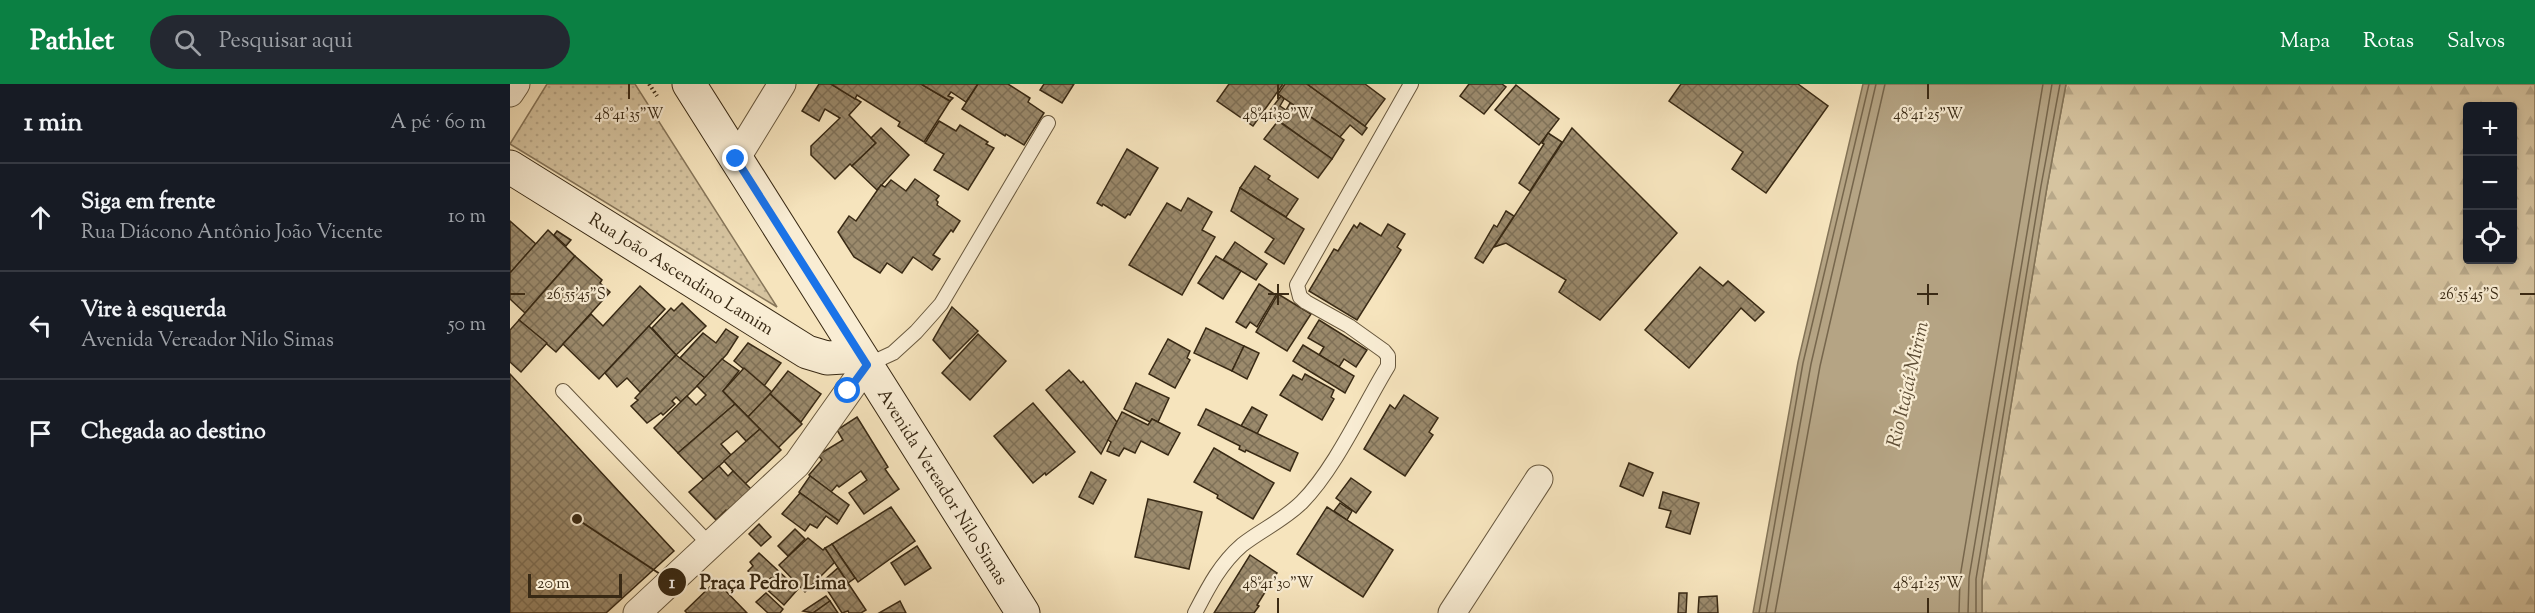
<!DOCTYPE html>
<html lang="pt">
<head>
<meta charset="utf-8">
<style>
	:root { --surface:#171b24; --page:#242831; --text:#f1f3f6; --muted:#9ea1a6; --line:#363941; --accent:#0b8043 }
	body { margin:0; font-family:"Sorts Mill Goudy",serif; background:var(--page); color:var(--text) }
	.controls { position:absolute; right:18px; top:18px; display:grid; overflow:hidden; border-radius:6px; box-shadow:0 3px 9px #0003 }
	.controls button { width:54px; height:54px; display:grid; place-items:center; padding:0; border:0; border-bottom:2px solid var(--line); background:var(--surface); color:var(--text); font:30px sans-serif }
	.scale { position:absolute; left:18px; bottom:15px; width:94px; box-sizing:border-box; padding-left:6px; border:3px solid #382914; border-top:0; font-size:16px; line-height:21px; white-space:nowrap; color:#382914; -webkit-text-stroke:4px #f9edd4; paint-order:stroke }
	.stop { position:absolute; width:18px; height:18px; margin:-14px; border:4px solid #1a73e8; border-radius:50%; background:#fff }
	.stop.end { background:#1a73e8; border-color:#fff; box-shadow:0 2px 6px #0008 }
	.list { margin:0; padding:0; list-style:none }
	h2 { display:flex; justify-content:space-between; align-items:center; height:78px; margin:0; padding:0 24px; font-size:26px }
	h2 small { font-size:20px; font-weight:400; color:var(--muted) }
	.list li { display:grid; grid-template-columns:39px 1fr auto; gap:18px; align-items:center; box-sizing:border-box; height:108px; padding:0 24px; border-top:2px solid var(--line) }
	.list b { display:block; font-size:22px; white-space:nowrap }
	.list p { margin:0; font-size:20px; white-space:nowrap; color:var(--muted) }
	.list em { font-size:20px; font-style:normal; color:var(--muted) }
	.icon { flex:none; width:33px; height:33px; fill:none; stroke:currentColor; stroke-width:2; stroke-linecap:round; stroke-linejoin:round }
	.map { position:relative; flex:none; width:2025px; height:529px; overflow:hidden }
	header { display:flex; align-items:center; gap:36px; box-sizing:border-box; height:84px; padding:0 30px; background:var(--accent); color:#fff }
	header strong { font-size:28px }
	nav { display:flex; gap:33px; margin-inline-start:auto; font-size:21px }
	.search { width:420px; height:54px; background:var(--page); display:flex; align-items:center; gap:15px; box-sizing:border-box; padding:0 21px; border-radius:33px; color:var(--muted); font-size:22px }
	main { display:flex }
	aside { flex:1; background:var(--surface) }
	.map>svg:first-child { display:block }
</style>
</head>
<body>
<header>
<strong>Pathlet</strong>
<div class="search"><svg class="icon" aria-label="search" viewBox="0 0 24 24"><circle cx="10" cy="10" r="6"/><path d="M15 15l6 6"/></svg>Pesquisar aqui</div>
<nav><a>Mapa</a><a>Rotas</a><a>Salvos</a></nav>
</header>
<main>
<aside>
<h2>1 min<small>A pé · 60 m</small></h2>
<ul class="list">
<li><svg class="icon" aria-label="ahead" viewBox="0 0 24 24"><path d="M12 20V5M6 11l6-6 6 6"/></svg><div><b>Siga em frente</b><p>Rua Diácono Antônio João Vicente</p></div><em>10 m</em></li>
<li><svg class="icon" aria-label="left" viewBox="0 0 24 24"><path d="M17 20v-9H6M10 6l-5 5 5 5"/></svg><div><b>Vire à esquerda</b><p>Avenida Vereador Nilo Simas</p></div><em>50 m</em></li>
<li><svg class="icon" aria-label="arrive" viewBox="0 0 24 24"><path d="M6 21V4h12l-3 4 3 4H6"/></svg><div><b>Chegada ao destino</b></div></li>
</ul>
</aside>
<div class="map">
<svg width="2025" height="529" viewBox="0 0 2025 529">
	<defs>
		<pattern id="grass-dots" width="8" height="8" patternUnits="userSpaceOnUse" patternTransform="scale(1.5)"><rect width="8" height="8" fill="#d6c4a0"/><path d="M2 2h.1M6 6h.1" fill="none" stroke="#b8a889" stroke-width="1.8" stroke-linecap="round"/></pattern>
		<pattern id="forest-firs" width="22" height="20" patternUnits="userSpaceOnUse" patternTransform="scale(1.5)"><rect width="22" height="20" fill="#d6c4a0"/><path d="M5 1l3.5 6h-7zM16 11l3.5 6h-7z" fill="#b8a889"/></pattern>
		<pattern id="building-cross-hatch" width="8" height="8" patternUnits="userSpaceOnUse" patternTransform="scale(1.5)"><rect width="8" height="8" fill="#9b8a6c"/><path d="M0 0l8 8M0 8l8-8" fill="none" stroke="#7f7158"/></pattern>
	</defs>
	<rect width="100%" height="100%" fill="#f6e4bd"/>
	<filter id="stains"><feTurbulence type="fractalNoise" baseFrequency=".00333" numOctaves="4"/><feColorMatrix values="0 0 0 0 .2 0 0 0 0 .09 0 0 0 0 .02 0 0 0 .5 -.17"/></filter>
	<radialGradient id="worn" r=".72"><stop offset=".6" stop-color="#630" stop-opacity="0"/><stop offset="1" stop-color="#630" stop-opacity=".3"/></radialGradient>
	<!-- grass -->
	<polygon fill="url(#grass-dots)" stroke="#87765a" stroke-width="1.5" points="37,0 125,0 267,223 0,60"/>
	<!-- forest -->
	<path fill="url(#forest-firs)" stroke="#87765a" stroke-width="1.5" fill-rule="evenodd" d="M1556 0H2025V529H1472V497L1537 103ZM1958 22H2002V176H1958Z"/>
	<!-- water -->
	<polygon fill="#b5a484" stroke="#837357" stroke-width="1.5" points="1353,0 1556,0 1537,103 1472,497 1472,529 1243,529 1288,278"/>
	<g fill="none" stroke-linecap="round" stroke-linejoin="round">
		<!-- shore -->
		<g stroke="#76664c" stroke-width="1.5">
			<polyline points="1249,529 1293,279 1359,0"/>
			<polyline points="1256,529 1301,280 1366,0"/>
			<polyline points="1265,529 1310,282 1375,0"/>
			<polyline points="1449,529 1450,493 1533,0"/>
			<polyline points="1458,529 1459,494 1542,0"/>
			<polyline points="1466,529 1466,495 1531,102 1550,0"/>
		</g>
	</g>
	<!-- building -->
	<g fill="url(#building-cross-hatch)" stroke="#382914" stroke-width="1.5">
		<polygon points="309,0 321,0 351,18 339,31 366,59 342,82 340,80 325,95 301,71 301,62 330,34 315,25 309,37 292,27"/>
		<polygon points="321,0 411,0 440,17 414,58 388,42 390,38 347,11 345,15"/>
		<polygon points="411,0 468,0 456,18 441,8 438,12 443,14 440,17"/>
		<polygon points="468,0 498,0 520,14 518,18 534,29 514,61 496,50 495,52 452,25"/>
		<polygon points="534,0 564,0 552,19 530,6"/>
		<polygon points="719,0 773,0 743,42 707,17"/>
		<polygon points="775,0 797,0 857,44 852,51 840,41 830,53 768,10"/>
		<polygon points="797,0 855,0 875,15 855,42"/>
		<polygon points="959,0 992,0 996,3 974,30 950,12"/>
		<polygon points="1171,0 1288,0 1318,22 1256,109 1222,85 1233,68 1159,17"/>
		<polygon points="1006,1 1049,35 1029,61 985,26"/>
		<polygon points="771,12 774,15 770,22 776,26 780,19 834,56 822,75 758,29"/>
		<polygon points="429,37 446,47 450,41 478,58 476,60 484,64 458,106 424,86 434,70 415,59"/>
		<polygon points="768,37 822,75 808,94 754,55"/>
		<polygon points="371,44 399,71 367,106 342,82 366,59 361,54"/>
		<polygon points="1062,44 1167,149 1090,236 1049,208 1056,196 996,159 984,163"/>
		<polygon points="1038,49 1052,58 1020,107 1009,99 1034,60 1032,59"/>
		<polygon points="617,65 648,84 620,131 618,130 615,134 593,120 592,122 587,119"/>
		<polygon points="745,82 760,92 758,95 788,115 776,133 730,104"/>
		<polygon points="405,95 429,112 426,116 428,118 427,121 450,137 443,148 441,146 423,171 430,175 422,186 403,173 392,189 377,179 370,189 344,173 328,148 339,132 346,137 371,101 375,103 381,96 396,107"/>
		<polygon points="730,104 794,145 774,180 755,168 764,155 721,127"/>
		<polygon points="678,114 702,128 692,146 705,153 672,211 619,181 657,119 671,127"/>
		<polygon points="996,127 1004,132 973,179 965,174 984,141 987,143"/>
		<polygon points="0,137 26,160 0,189"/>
		<polygon points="850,139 871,152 878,140 895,150 887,163 891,166 847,236 799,207 824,165 828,167 844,141 847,144"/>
		<polygon points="38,146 65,172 15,229 0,215 0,189"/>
		<polygon points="47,147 61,156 56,162 44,151"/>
		<polygon points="725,158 757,180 746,196 713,176"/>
		<polygon points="65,172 92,196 90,199 100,208 46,268 9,236"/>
		<polygon points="706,172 731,187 713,215 688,199"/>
		<polygon points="1190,183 1213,202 1218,197 1254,228 1245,237 1231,224 1179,284 1135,246"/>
		<polygon points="749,200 766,211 747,243 740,238 736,244 726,238"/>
		<polygon points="130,202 155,225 89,295 53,260 81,230 93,242"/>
		<polygon points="768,210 801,230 777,267 746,248"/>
		<polygon points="172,219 196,242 166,271 142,244 161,224 164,227"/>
		<polygon points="442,223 468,247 440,275 423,256"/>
		<polygon points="9,236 37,259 11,288 0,278 0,246"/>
		<polygon points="809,236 857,266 846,283 834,275 829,283 809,271 814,263 798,254"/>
		<polygon points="139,242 166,271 130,308 117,294 107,303 95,289"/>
		<polygon points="696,244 734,262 722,287 684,269"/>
		<polygon points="216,245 228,253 217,270 195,294 170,274 193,249 206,259"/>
		<polygon points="468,250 496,277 460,316 432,289"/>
		<polygon points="658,255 680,267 677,274 680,276 665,304 639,290"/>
		<polygon points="238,259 271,279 254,302 224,277"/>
		<polygon points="793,261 844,292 835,309 783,277"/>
		<polygon points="734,262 749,269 737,295 722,287"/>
		<polygon points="166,271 195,294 171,318 166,313 162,317 165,320 153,331 151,329 137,339 121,322 128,316 125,314"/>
		<polygon points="212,275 229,287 213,307 225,320 168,369 144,344 177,312 186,321 196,311 187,302"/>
		<polygon points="234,284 262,308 238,333 213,307"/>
		<polygon points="559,286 571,299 573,297 607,338 591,370 536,306"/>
		<polygon points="278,287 311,310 291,338 260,310"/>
		<polygon points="0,290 164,467 96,529 0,529"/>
		<polygon points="795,290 824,306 821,313 824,315 812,336 770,311 783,291 792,296"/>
		<polygon points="626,299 659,314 648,338 642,335 640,338 614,325"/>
		<polygon points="260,310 292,340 268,364 238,333"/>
		<polygon points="894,311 928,334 919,348 923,351 895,392 854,365 880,321 885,325"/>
		<polygon points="523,319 565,368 536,391 535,389 523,399 484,352"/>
		<polygon points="225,320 250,345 236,357 227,347 211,360 221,371 194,396 168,369"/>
		<polygon points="742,323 757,331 747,350 731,342"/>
		<polygon points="696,325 788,369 780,387 736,366 735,368 729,365 730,362 688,341"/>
		<polygon points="612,328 638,341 642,335 670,349 658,371 631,357 625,369 614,364 609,372 597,367 601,358 598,356"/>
		<polygon points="347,333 378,383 375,385 389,405 354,430 339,409 357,396 351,387 329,403 327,401 321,408 299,391 312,376 308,371 333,356 327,346"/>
		<polygon points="250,345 271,366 235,400 214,377"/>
		<polygon points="704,364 764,399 743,435 707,414 708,411 684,398"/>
		<polygon points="1119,379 1143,389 1133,412 1110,402"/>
		<polygon points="209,382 218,392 223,387 241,405 218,428 216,426 206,436 179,408"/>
		<polygon points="581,388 596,396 583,420 569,413"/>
		<polygon points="300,392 339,421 329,437 289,408"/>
		<polygon points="841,394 861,408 846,429 826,414"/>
		<polygon points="1153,408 1189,419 1180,450 1156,443 1161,427 1149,424"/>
		<polygon points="290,409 329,437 327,440 316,432 307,444 300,440 295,447 272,430"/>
		<polygon points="638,415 692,428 679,485 625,473"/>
		<polygon points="830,419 842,427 837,436 824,427"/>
		<polygon points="381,423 405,457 348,498 322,460"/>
		<polygon points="817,423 883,466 853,513 787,470"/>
		<polygon points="249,440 261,453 251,462 239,450"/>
		<polygon points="285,445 295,455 278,472 268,462"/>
		<polygon points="298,454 313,466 315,464 325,478 295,508 269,481"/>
		<polygon points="322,460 345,494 338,499 315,464"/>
		<polygon points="407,462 421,484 395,501 381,479"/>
		<polygon points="249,469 277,495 269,503 261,494 253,502 238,487 243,482 240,478"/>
		<polygon points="740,471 767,489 747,521 749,522 744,529 704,529"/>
		<polygon points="328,484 356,526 351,529 339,529 338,527 332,529 312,498"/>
		<polygon points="261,494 269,503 277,495 288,505 274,521 253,502"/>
		<polygon points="206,497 237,529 177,529 175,527"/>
		<polygon points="256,509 273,525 270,529 258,529 246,518"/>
		<polygon points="1169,509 1177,509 1176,529 1168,529"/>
		<polygon points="316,512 320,517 303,529 293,527"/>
		<polygon points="1207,512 1208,529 1188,529 1189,513"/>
		<polygon points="320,517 328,529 303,529"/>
		<polygon points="390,517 396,529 369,529"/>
	</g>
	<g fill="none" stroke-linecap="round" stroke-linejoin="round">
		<defs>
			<g id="lane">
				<polyline points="357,281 383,269 406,248 431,220 538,39"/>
				<polyline points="53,307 201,462"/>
				<path d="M685 529C698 504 710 480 732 461 751 446 774 436 792 418 825 385 853 323 878 282V272L874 267 839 242 796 218 790 213 787 201 901 0"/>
			</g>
			<g id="street">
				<polyline points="0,9 6,0"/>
				<polyline points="226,75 272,0"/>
				<polyline points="127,529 287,380 357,281"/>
				<polyline points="942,529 1029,395"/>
			</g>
			<g id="secondary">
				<path id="s1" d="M179 0 513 529"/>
				<path id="s2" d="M0 83 297 268 317 274 350 272"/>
			</g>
		</defs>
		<!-- lane casing -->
		<use href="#lane" stroke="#68583e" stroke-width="16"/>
		<!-- street casing -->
		<use href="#street" stroke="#68583e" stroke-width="29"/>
		<!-- secondary casing -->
		<use href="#secondary" stroke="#382914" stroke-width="35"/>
		<!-- path -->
		<polyline stroke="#382914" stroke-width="4" stroke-dasharray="1.5 3" stroke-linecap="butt" points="139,0 147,12"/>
		<!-- lane -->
		<use href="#lane" stroke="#f9edd4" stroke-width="14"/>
		<!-- street -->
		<use href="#street" stroke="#f9edd4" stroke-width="27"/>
		<!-- secondary -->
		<use href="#secondary" stroke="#f9edd4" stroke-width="33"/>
	</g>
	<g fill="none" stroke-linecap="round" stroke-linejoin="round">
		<!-- route -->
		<polyline stroke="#1a73e8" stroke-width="8" points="226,75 357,281 338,307"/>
	</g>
	<!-- ticks -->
	<path fill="none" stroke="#382914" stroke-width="2" d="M119 0V15M768 0V15M1418 0V15M768 200V221M1418 200V221M0 210H15M758 210H779M1407 210H1428M2010 210H2025M768 514V529M1418 514V529"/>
	<g text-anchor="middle" stroke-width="4.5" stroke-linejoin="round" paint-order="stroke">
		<!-- street labels -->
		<g font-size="18" fill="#382914" stroke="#f9edd4">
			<text dy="6" stroke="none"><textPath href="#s2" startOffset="202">Rua João Ascendino Lamim</textPath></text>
			<text dy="6" stroke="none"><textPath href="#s1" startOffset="476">Avenida Vereador Nilo Simas</textPath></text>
		</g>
		<!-- water labels -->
		<g font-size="20" font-style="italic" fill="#5e4e36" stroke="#f9edd4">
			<text transform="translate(1397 300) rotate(-77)" y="7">Rio Itajaí-Mirim</text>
		</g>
	</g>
	<g font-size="15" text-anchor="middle" fill="#382914" stroke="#f9edd4" stroke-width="4.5" stroke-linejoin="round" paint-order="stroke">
		<text x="119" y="35">48°41'35"W</text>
		<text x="768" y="35">48°41'30"W</text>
		<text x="1418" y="35">48°41'25"W</text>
		<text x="66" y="215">26°55'45"S</text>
		<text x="1959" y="215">26°55'45"S</text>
		<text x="768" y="504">48°41'30"W</text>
		<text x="1418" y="504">48°41'25"W</text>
	</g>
	<!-- callouts -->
	<path fill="none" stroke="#382914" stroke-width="2" d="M67 435L162 498"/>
	<g fill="#382914" stroke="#f9edd4" stroke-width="2">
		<circle cx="67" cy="435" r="6"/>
		<circle cx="162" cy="498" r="15"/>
	</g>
	<g font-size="18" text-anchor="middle" font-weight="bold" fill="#fff">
		<text x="162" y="504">1</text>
	</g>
	<g font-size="20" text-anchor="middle" font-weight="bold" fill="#382914" stroke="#f9edd4" stroke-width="4.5" stroke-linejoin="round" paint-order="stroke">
		<text x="263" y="505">Praça Pedro Lima</text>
	</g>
	<rect width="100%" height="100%" filter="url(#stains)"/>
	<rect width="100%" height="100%" fill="url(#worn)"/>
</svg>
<div class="controls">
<button>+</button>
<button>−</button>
<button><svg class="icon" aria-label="locate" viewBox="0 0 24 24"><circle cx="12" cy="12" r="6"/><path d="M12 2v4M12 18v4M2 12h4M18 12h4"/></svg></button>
</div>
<div class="scale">20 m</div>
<div class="stop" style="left:338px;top:307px"></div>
<div class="stop end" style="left:226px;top:75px"></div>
</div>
</main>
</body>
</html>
